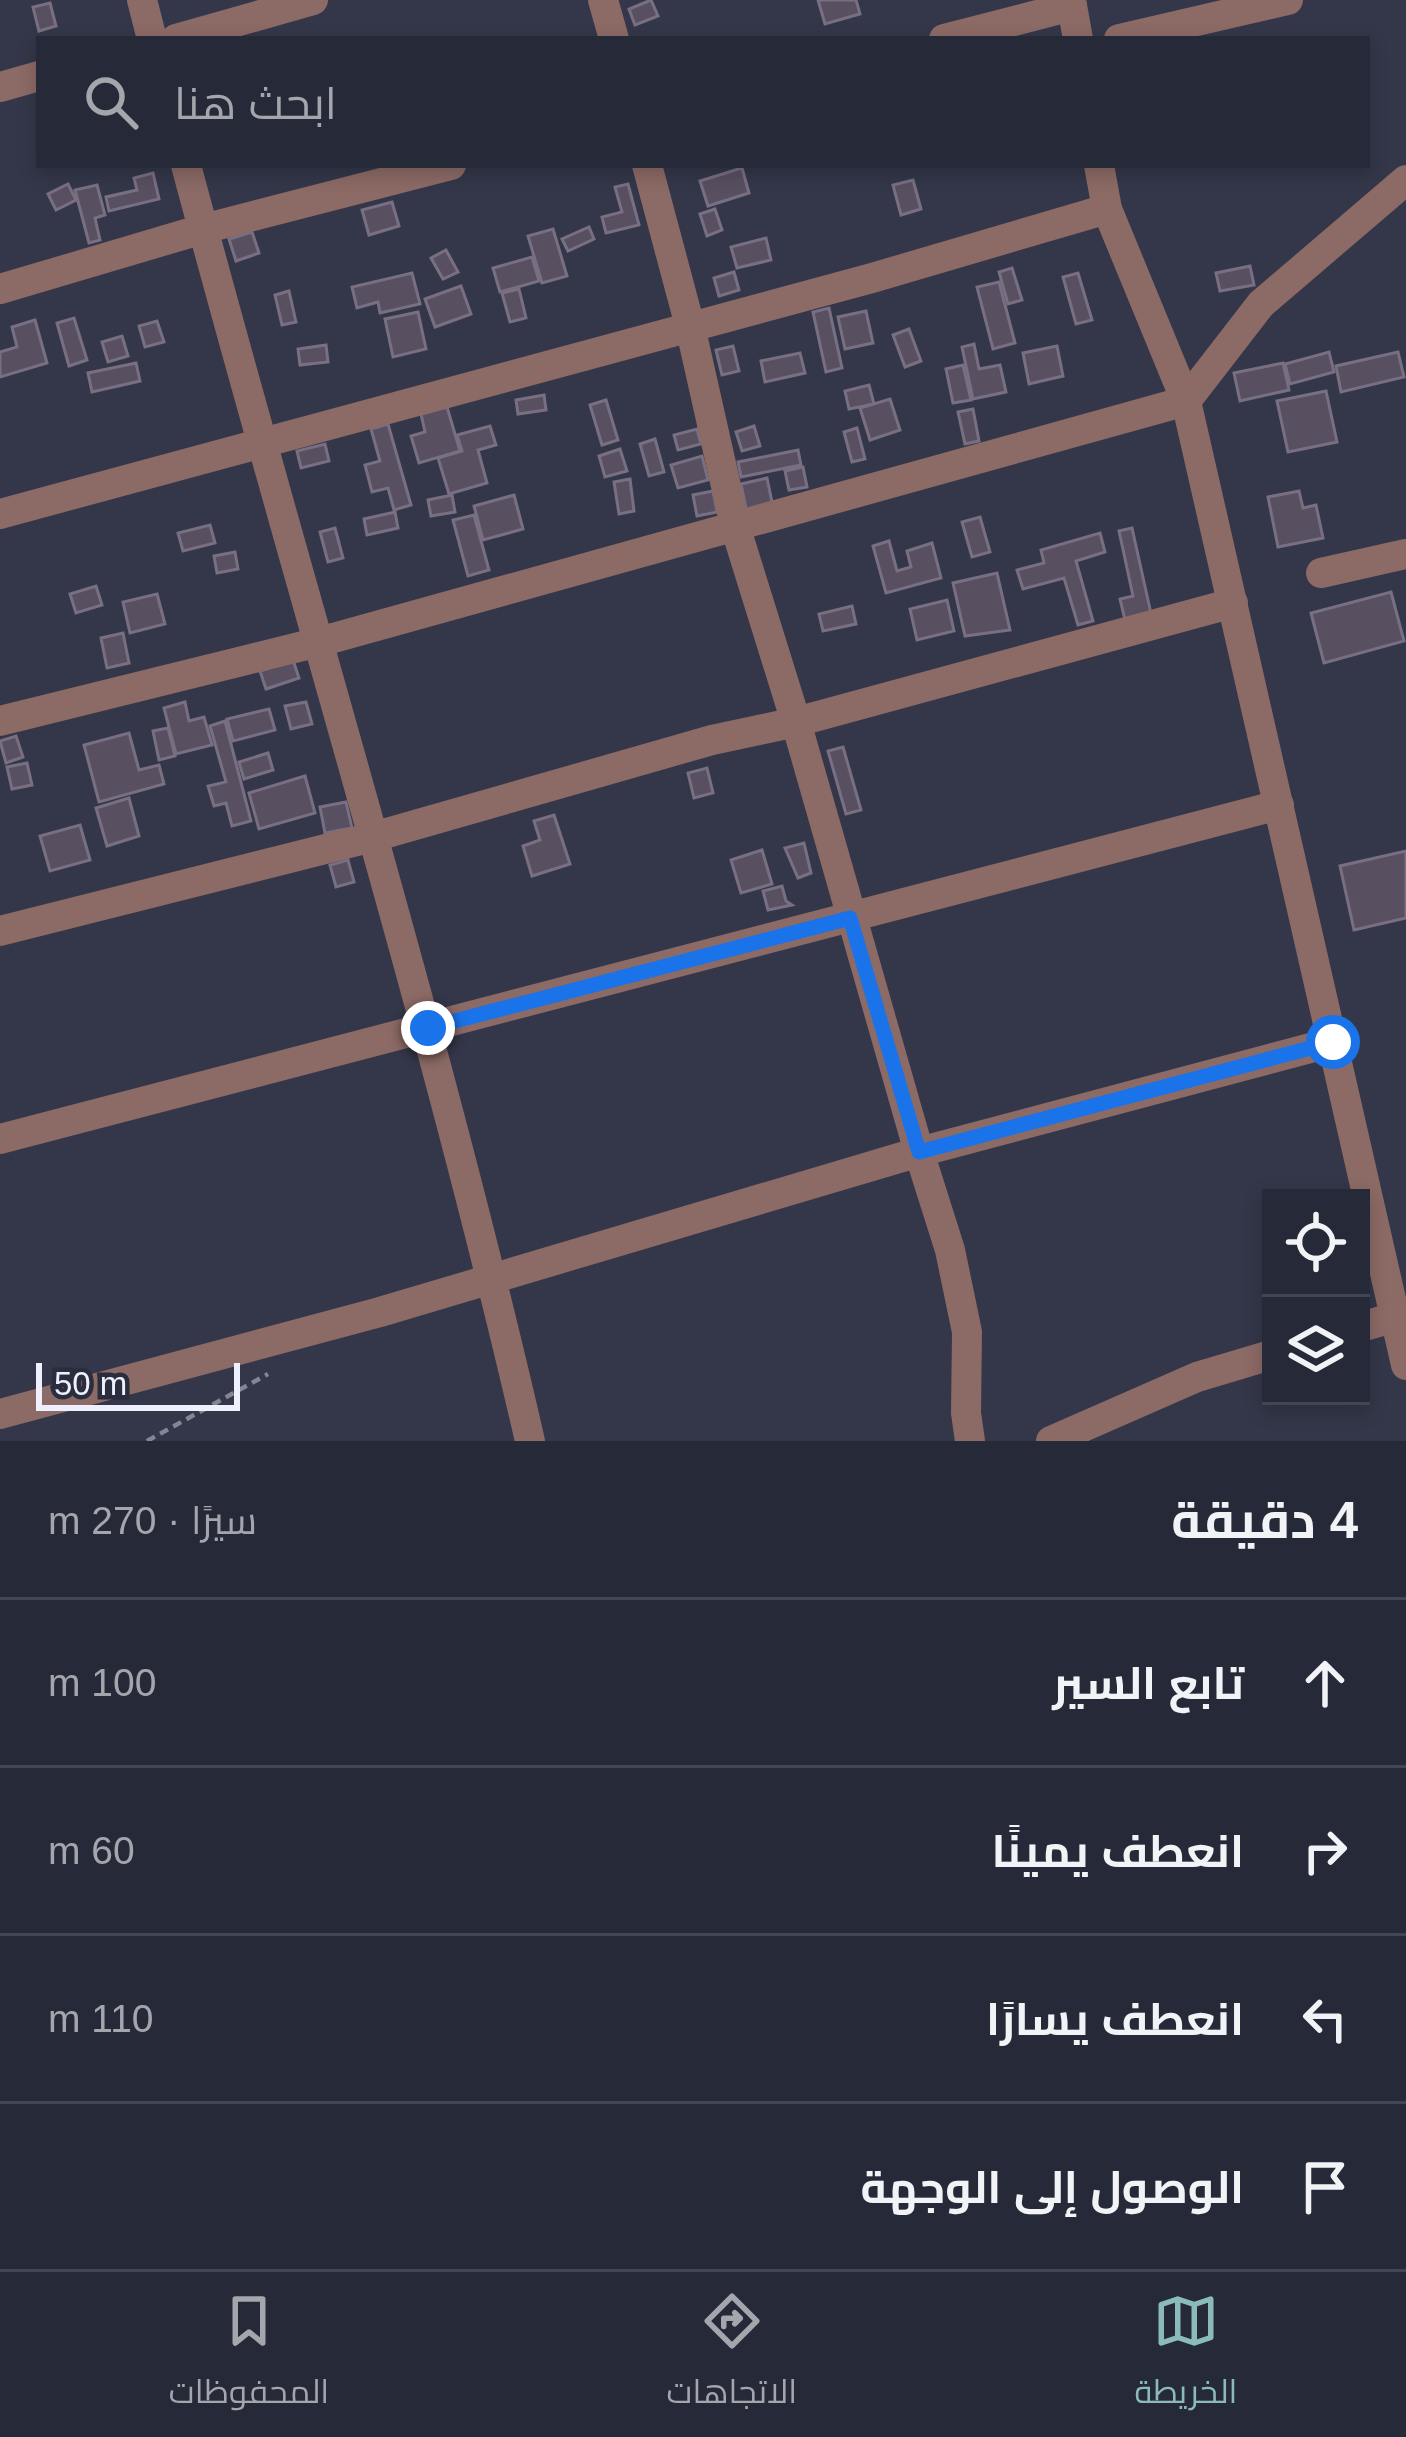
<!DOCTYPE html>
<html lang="ar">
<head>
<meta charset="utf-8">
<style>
	:root { --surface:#262937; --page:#323542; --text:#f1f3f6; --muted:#a4a6ad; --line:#424552; --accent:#8bbbb9 }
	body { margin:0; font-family:Arial,Cairo,sans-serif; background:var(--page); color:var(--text); direction:rtl }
	.controls { position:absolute; right:36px; bottom:36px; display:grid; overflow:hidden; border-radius:0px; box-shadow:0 6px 18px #0003 }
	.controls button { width:108px; height:108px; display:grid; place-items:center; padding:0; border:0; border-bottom:3px solid var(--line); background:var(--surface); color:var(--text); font:60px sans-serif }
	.scale { position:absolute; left:36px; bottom:30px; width:204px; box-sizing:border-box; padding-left:12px; border:6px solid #eef1fd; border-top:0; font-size:33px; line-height:42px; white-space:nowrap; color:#eef1fd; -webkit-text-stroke:9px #292d3e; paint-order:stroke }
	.stop { position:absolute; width:36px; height:36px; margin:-27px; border:9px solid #1a73e8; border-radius:50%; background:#fff }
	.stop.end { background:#1a73e8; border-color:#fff; box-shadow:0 3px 12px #0008 }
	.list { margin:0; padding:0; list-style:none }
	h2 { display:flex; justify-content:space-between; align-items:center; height:156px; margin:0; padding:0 48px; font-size:51px }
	h2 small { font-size:39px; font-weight:400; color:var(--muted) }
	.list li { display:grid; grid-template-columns:78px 1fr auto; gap:36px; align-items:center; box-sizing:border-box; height:168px; padding:0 48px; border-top:3px solid var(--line) }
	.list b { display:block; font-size:45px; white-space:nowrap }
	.list em { font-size:39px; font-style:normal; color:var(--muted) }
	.icon { flex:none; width:66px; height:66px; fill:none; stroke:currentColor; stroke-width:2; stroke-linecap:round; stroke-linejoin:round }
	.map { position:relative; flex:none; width:1406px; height:1441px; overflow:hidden; direction:ltr }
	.search { position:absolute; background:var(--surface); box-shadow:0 6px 18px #0003; left:36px; right:36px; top:36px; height:132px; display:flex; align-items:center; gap:30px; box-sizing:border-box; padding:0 42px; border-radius:0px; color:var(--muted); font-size:45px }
	.sheet { height:828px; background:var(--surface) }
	nav { display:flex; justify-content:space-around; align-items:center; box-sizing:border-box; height:168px; border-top:3px solid var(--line); background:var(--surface); font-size:33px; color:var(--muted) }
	nav a { display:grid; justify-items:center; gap:6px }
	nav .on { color:var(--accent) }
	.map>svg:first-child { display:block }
</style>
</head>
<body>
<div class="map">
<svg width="1406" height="1441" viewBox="0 0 1406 1441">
	<rect width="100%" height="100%" fill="#333749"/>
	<!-- building -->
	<g fill="#584f61" stroke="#786f82" stroke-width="3">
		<polygon points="651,0 658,16 635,25 629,9"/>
		<polygon points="818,0 856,0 860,14 825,24"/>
		<polygon points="50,3 56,26 39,31 33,7"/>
		<polygon points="742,168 749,193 708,206 700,181"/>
		<polygon points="153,173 159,199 109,211 106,197 137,190 134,178"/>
		<polygon points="913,180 921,209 901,215 893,185"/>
		<polygon points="68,184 76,200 56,210 48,194"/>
		<polygon points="628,184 639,225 606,233 602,217 622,212 615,187"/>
		<polygon points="97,185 105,215 95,218 100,240 89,243 75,190"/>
		<polygon points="392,202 399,226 369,235 362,210"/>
		<polygon points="715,209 722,230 707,236 700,214"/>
		<polygon points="589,227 594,239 568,251 562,239"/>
		<polygon points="553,229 567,276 542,283 528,236"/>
		<polygon points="252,232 259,253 236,261 229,239"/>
		<polygon points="766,238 771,260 737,268 731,247"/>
		<polygon points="446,250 458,272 443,279 431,258"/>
		<polygon points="532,257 539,281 500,292 493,268"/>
		<polygon points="1250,266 1254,285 1220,291 1216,273"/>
		<polygon points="1012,268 1022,300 1008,304 999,272"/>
		<polygon points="734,272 739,290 719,296 714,278"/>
		<polygon points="412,273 420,304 380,313 378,302 357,308 352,287"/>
		<polygon points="1078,273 1092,320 1076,324 1063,277"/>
		<polygon points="999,282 1015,343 993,349 977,287"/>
		<polygon points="461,286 471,314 435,327 425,299"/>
		<polygon points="519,289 526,318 510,322 502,293"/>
		<polygon points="289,291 296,322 282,325 275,295"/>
		<polygon points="829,308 842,368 826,372 813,312"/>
		<polygon points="866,311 873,343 845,349 838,317"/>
		<polygon points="418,312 426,349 393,357 385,319"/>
		<polygon points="74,318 87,360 69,366 57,323"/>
		<polygon points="35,320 47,363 0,377 0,352 17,347 12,327"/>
		<polygon points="157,321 164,342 145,347 139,326"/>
		<polygon points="909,329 921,361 905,367 893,335"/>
		<polygon points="122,336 128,356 108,362 102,342"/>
		<polygon points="974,344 979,369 1000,365 1006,392 973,399 962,347"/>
		<polygon points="326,345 328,362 300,365 298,349"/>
		<polygon points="733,346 739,371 722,375 716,350"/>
		<polygon points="1057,346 1063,376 1029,384 1023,353"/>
		<polygon points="1329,352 1334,372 1290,384 1285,364"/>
		<polygon points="1398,352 1404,377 1341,392 1336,366"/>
		<polygon points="800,353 805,373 765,382 761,361"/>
		<polygon points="136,363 140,381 92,392 88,373"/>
		<polygon points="1283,363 1289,390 1240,401 1234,373"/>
		<polygon points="963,365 971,400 953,403 946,369"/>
		<polygon points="869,385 874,404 849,409 845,391"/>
		<polygon points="1326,391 1337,442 1288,452 1277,401"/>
		<polygon points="544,395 546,410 518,414 516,400"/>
		<polygon points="890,399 900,430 870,440 860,408"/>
		<polygon points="606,400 618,440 602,445 590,405"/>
		<polygon points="447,407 460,451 419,463 411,436 425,432 421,414"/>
		<polygon points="973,409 979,441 965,444 958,412"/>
		<polygon points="388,424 411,505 394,510 388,488 372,492 365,465 380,461 371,429"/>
		<polygon points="490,426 496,445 478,450 487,483 449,494 438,458 462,451 457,435"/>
		<polygon points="754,426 760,446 742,451 736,432"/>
		<polygon points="857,428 865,459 852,462 844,432"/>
		<polygon points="697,429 701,444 678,450 674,435"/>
		<polygon points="655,439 664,472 649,476 640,444"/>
		<polygon points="325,444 329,461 301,468 297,451"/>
		<polygon points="620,449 627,471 605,477 599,456"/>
		<polygon points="798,450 801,465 741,477 738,462"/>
		<polygon points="702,456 708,480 678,488 671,465"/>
		<polygon points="803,467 807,487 789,490 785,471"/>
		<polygon points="767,478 773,507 747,513 741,484"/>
		<polygon points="630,479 634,511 619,514 614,482"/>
		<polygon points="713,491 717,512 697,516 693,495"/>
		<polygon points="1299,491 1303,508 1316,505 1323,538 1278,547 1268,497"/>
		<polygon points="452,495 455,512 431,516 428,500"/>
		<polygon points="514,495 523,529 483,540 474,506"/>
		<polygon points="395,512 398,528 367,535 364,519"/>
		<polygon points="474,515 489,570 468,576 453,520"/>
		<polygon points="980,517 990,552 972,557 962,522"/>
		<polygon points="210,525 215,543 183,551 178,533"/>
		<polygon points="335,528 343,558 328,562 320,532"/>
		<polygon points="1132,528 1152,618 1126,624 1120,599 1133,596 1119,531"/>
		<polygon points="1100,533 1105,552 1076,561 1093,621 1078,625 1064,578 1023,589 1017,570 1044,563 1041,550"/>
		<polygon points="889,541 897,571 911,567 907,551 932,543 941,578 886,593 873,546"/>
		<polygon points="235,552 238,569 217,573 214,556"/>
		<polygon points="997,573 1010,630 965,636 953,583"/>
		<polygon points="96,586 102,605 76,613 70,594"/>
		<polygon points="1391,592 1404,641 1324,663 1311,613"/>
		<polygon points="157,594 165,624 130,633 123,602"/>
		<polygon points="947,600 954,631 917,640 910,609"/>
		<polygon points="852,606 856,624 823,631 819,614"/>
		<polygon points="123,633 129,663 107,668 101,638"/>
		<polygon points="293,660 299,678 266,689 260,671"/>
		<polygon points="185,702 189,721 204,717 212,745 176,754 164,708"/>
		<polygon points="306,702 312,724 291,729 285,706"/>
		<polygon points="269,709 275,730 233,741 227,719"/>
		<polygon points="225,721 251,821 232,826 226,803 214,806 208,786 226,782 210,726"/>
		<polygon points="168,728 175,756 159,760 153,731"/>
		<polygon points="129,733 139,770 159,765 164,784 99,802 84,745"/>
		<polygon points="16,736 23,757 6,763 0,741"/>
		<polygon points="843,747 861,810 846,814 828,751"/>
		<polygon points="268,753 273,770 244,779 239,762"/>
		<polygon points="27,763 32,785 12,789 7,767"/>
		<polygon points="707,768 713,793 694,798 688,773"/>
		<polygon points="305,776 315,813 259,829 249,793"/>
		<polygon points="129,798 139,836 107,846 96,808"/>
		<polygon points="346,802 352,828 325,833 320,807"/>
		<polygon points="554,815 570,864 532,876 523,846 540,840 534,821"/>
		<polygon points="80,825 90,860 50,871 40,836"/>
		<polygon points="804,843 811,873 798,878 785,848"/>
		<polygon points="762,850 772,884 741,893 731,860"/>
		<polygon points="1406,851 1406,918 1354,930 1340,866"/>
		<polygon points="348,860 354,882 336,887 330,865"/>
		<polygon points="782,886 786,901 792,905 768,910 763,891"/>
	</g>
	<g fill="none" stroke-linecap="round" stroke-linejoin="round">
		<!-- path -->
		<polyline stroke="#828696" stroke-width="4.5" stroke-dasharray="9 6" stroke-linecap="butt" points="147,1441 268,1374"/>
		<!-- minor -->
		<g stroke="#8c6a66" stroke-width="30">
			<polyline points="142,0 152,39"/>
			<polyline points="603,0 614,39"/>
			<polyline points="1071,0 1078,39"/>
			<polyline points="176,39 313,0"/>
			<polyline points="944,39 1072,6"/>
			<polyline points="1119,39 1288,0"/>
			<polyline points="0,87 39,76"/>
			<path d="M186 165C299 591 431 1011 530 1441"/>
			<polyline points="647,165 690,326 735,526 796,722 919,1152 950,1250 967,1332 966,1413 970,1441"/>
			<polyline points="1099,165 1107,209 1186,401 1406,1365"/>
			<polyline points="0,289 203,229 451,165"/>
			<polyline points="0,514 872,278 1107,209"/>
			<polyline points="1321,573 1406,554"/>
			<polyline points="0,721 319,642 1186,401 1261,304 1406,180"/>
			<polyline points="0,931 373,837 712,740 796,722 1233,603"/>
			<polyline points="0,1139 1279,805"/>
			<polyline points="1361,1327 1395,1317"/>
			<polyline points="0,1414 380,1312 919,1152 1333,1042"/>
			<polyline points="1051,1441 1197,1377 1271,1355"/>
		</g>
	</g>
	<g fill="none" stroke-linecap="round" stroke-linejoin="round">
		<!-- route -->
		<polyline stroke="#1a73e8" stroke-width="15" points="428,1028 850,918 919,1152 1333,1042"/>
	</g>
</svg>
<div class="controls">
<button><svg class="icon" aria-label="locate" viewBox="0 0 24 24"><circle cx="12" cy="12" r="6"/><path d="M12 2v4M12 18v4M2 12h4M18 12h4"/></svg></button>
<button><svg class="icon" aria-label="layers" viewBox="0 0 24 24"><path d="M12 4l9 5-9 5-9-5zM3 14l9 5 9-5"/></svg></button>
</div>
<div class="scale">50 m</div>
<div class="stop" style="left:1333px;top:1042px"></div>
<div class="stop end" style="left:428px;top:1028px"></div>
<div class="search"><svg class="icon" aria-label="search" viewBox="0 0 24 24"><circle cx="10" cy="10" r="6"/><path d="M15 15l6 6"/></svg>ابحث هنا</div>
</div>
<section class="sheet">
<h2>4 دقيقة<small>سيرًا · 270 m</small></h2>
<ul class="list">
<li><svg class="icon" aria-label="ahead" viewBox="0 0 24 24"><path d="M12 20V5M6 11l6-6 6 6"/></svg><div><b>تابع السير</b></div><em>100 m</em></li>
<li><svg class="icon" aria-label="right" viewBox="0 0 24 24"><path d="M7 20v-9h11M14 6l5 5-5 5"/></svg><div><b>انعطف يمينًا</b></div><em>60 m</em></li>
<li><svg class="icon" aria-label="left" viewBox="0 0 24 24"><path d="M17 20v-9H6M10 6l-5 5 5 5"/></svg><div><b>انعطف يسارًا</b></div><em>110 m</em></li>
<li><svg class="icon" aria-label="arrive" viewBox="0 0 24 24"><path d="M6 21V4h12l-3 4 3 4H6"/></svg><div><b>الوصول إلى الوجهة</b></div></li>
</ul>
</section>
<nav>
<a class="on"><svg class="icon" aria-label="map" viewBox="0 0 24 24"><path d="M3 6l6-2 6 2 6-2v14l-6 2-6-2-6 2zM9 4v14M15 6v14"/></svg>الخريطة</a>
<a><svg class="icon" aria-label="directions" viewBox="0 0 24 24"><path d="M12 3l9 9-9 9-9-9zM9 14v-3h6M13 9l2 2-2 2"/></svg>الاتجاهات</a>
<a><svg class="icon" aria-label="saved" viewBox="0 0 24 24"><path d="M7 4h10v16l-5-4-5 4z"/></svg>المحفوظات</a>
</nav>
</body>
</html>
